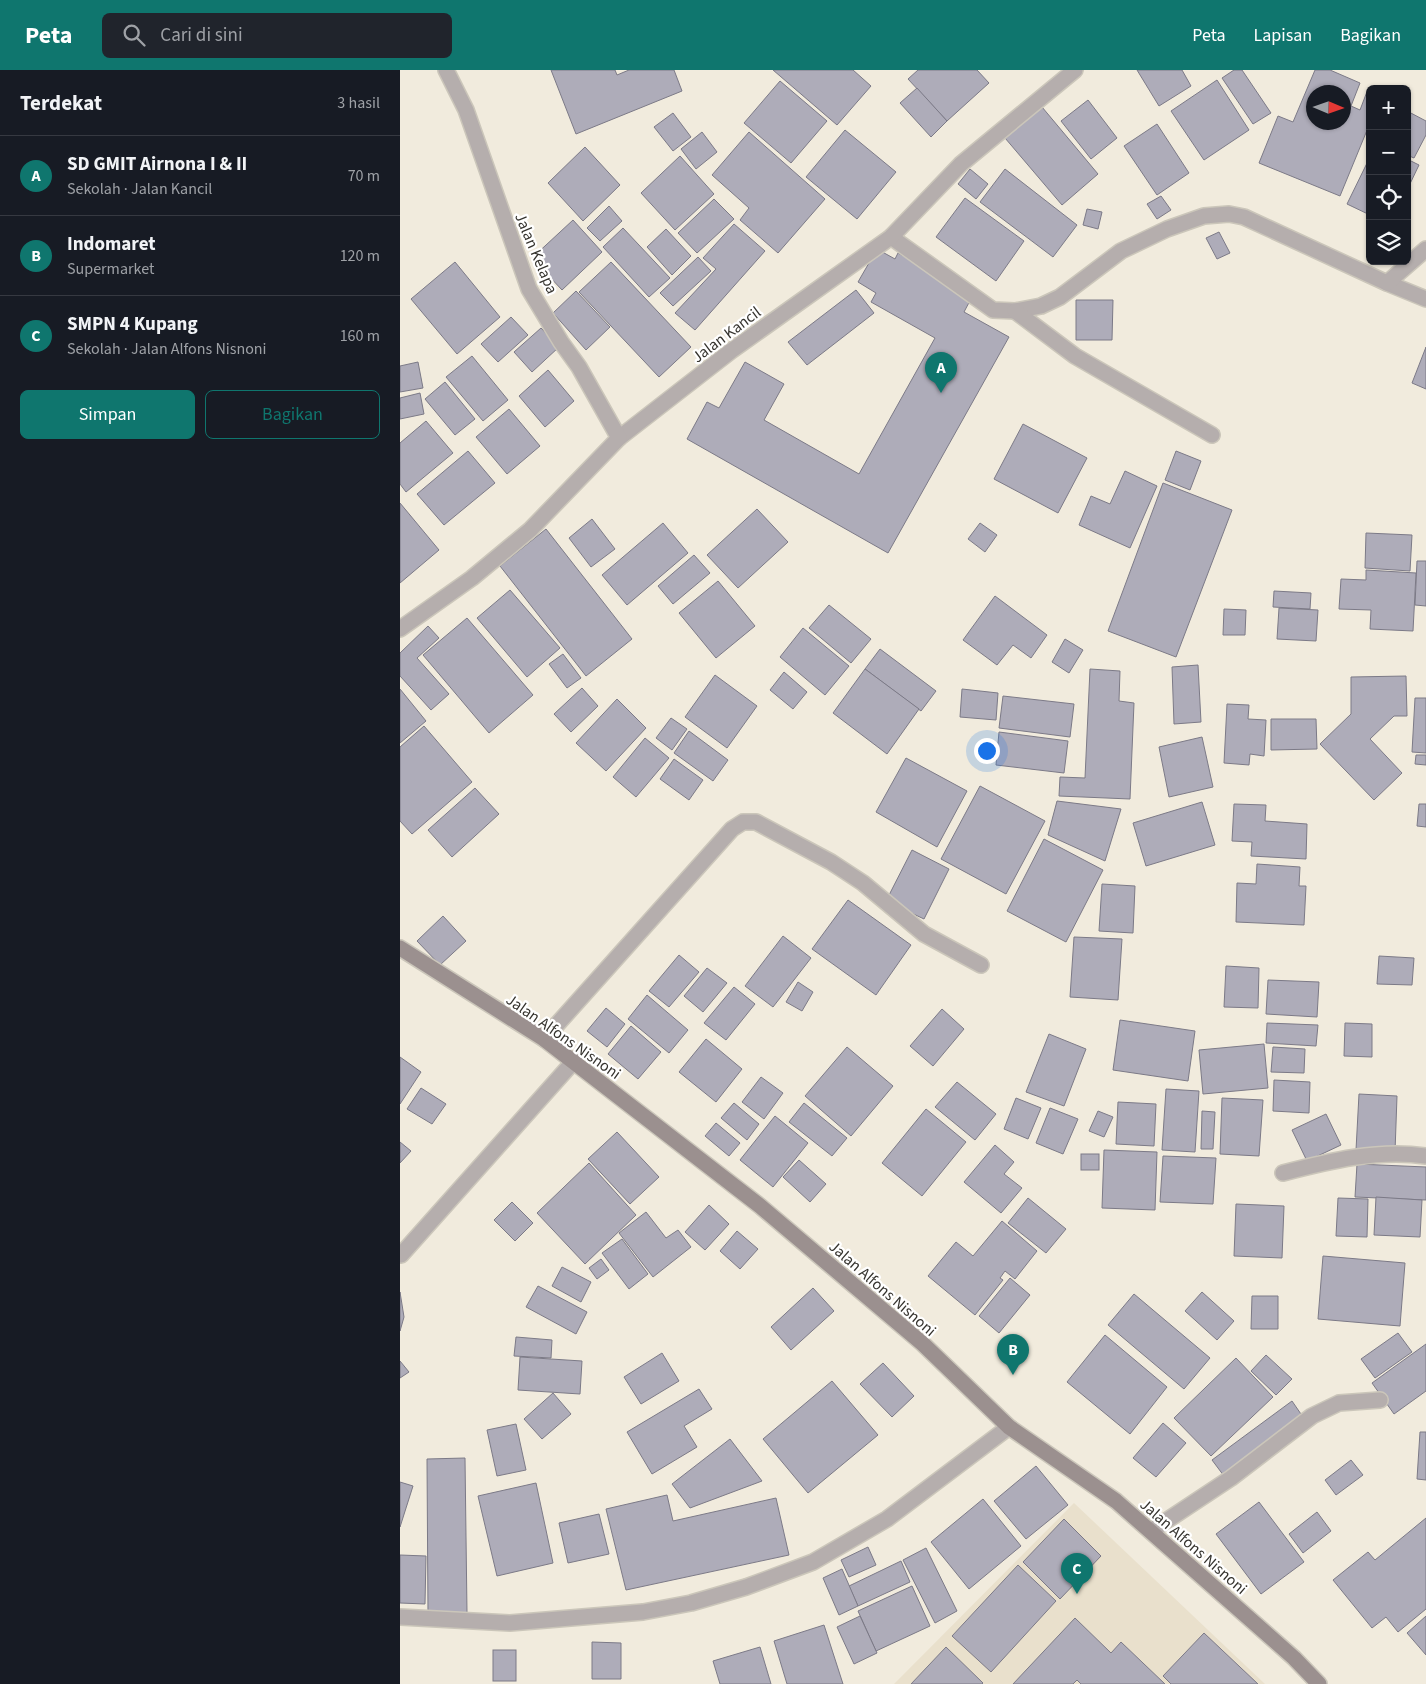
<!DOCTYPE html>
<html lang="id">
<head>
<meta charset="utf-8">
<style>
	:root { --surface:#171b24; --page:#20242c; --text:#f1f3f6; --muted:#9ea1a6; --line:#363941; --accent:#0f766e }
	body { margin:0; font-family:"Source Sans 3",sans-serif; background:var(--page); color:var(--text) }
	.controls { position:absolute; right:15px; top:15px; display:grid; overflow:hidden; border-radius:8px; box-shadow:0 1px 4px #0004 }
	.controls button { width:45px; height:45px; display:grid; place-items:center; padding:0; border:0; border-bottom:1px solid var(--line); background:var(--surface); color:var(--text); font:25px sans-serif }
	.compass { position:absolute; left:906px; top:15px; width:45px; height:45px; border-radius:50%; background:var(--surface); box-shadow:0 1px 4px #0004; rotate:92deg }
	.you { position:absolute; left:586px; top:680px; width:18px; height:18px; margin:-12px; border:4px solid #fff; border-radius:50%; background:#1a73e8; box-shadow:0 0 0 8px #1a73e833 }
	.badge { display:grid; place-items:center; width:32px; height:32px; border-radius:50%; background:var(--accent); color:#fff; font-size:16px; font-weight:700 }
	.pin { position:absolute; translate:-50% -41px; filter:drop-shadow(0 1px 2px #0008) }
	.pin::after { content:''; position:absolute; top:26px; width:18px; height:15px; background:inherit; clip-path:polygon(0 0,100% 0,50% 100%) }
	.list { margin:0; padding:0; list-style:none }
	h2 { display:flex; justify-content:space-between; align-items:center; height:65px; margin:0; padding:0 20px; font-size:21px }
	h2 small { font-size:16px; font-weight:400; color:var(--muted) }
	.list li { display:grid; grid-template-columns:32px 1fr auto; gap:15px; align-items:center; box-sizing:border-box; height:80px; padding:0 20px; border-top:1px solid var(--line) }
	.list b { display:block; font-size:19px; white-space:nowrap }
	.list p { margin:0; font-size:16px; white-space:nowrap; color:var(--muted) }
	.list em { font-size:16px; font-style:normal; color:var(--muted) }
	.actions { display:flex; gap:10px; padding:15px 20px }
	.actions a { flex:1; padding:11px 0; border:1px solid var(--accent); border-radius:8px; text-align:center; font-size:18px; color:var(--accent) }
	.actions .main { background:var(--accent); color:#fff }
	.icon { flex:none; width:28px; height:28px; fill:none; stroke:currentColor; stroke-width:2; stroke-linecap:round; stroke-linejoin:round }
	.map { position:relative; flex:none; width:1026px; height:1614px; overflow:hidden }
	header { display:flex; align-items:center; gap:30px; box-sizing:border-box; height:70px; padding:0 25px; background:var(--accent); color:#fff }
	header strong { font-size:24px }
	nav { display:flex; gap:28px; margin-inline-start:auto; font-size:18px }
	.search { width:350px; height:45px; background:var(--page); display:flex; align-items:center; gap:12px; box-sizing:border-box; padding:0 18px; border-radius:8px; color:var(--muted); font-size:19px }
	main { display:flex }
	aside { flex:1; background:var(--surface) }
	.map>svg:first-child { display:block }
</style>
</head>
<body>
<header>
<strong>Peta</strong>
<div class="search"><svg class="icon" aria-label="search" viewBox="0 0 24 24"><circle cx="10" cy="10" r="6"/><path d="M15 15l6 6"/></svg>Cari di sini</div>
<nav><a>Peta</a><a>Lapisan</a><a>Bagikan</a></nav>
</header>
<main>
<aside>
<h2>Terdekat<small>3 hasil</small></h2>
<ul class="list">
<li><span class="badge">A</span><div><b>SD GMIT Airnona I &amp; II</b><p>Sekolah · Jalan Kancil</p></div><em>70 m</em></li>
<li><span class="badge">B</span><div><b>Indomaret</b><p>Supermarket</p></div><em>120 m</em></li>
<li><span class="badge">C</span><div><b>SMPN 4 Kupang</b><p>Sekolah · Jalan Alfons Nisnoni</p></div><em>160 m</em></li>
</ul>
<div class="actions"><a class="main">Simpan</a><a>Bagikan</a></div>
</aside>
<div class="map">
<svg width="1026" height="1614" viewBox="0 0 1026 1614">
	<rect width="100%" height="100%" fill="#f1ebdd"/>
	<!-- built -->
	<polygon fill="#e9e0cc" points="674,1433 865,1614 494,1614"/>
	<!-- building -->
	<g fill="#aeacb9" stroke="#7c7a87" fill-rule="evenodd">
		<polygon points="151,0 215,0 217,5 229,0 274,0 282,21 176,64"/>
		<polygon points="373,0 453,0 471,16 437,55"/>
		<polygon points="518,0 577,0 589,13 547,51 508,9"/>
		<polygon points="737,0 782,0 791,16 759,36"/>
		<polygon points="834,0 842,0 871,43 853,54 822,8"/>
		<path d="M915 0H930L960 13 951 36 960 40 968 19H970V53L940 126 859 93 878 46 893 52ZM914 22H944V52H914Z"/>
		<polygon points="817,10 849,60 804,90 771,41"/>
		<polygon points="380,11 427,51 391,93 344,53"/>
		<polygon points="517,18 547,51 531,67 500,33"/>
		<polygon points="688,30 717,68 691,89 661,51"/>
		<polygon points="642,37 698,104 662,135 605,68"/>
		<polygon points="1007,41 1026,51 1026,65 1014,88 1007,85"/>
		<polygon points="273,43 291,67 273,81 254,57"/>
		<polygon points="757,54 789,103 757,125 724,76"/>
		<polygon points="445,60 496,102 457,149 406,107"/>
		<polygon points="302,62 317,82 296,99 281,79"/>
		<polygon points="349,62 425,129 378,183 340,150 349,138 312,105"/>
		<polygon points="185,77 220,115 183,151 148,113"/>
		<polygon points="280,86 314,124 275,160 241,123"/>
		<polygon points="970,87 970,145 947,134"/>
		<polygon points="1007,89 1019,95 1007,120"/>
		<polygon points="570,99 588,114 576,129 558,114"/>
		<polygon points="605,99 677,155 653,187 580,132"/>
		<polygon points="761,126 771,140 757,149 747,134"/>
		<polygon points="565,128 624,171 596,211 536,167"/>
		<polygon points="314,129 334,149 297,183 278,163"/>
		<polygon points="209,136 222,151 200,171 187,158"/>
		<polygon points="687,139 702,142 698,159 683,155"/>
		<polygon points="173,150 202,182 162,220 132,188"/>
		<polygon points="334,154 365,181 295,260 275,243 316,199 303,188"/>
		<polygon points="223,158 270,208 249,227 203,177"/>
		<polygon points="266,159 291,186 272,205 247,177"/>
		<polygon points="819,162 830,183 817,189 806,168"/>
		<polygon points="477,179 495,189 498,183 573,225 564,242 609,267 488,483 287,369 307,332 319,338 345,292 384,314 364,350 459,404 535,268 471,232 476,223 458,212"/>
		<polygon points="298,187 311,201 273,236 260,223"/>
		<polygon points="55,192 100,247 57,284 11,229"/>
		<polygon points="211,192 291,277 259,307 179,222"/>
		<polygon points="456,220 474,243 407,295 388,272"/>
		<polygon points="176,221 210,257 186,280 153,243"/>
		<polygon points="676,230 713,230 712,270 676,270"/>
		<polygon points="111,247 128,265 98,292 81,274"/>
		<polygon points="141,258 159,277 132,302 114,282"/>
		<polygon points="1026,277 1026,319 1012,313"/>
		<polygon points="72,286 108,330 83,351 46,307"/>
		<polygon points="18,292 23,318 0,322 0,296"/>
		<polygon points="148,300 174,331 145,357 119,326"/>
		<polygon points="45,312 75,349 55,365 25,329"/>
		<polygon points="20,323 24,344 0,349 0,328"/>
		<polygon points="109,339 140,376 107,404 76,367"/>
		<polygon points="26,351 53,383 6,422 0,414 0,373"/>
		<polygon points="623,354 687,388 658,443 594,409"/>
		<polygon points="68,381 95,413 44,455 17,424"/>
		<polygon points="776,381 801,391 790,420 765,410"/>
		<polygon points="725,401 757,416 730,478 679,455 691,426 710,434"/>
		<polygon points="763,413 832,440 776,587 708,561"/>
		<polygon points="0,433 39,480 0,513"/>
		<polygon points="357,439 388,472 338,518 307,485"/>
		<polygon points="192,449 215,479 191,497 169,468"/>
		<polygon points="263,453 288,483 227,535 202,505"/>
		<polygon points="580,453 597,465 585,482 568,469"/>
		<polygon points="146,459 232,569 186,606 100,496"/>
		<polygon points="966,463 1012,465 1010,501 965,498"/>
		<polygon points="294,485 310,503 273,534 258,516"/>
		<polygon points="1017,491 1026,491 1026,536 1015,535"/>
		<polygon points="966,500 1016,503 1013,561 970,559 971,540 939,539 941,509 966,510"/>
		<polygon points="318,511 355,556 316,588 279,543"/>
		<polygon points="110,520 160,578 127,607 77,548"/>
		<polygon points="874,521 911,523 910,539 873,537"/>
		<polygon points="595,526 647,565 631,588 613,575 597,595 563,570"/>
		<polygon points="429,535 471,569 451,593 409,558"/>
		<polygon points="879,538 918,540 916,571 877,569"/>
		<polygon points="824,539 846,540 845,565 823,565"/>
		<polygon points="67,548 133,625 89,663 23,585"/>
		<polygon points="28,556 39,568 17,588 49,624 31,640 0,606 0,583"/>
		<polygon points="403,558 449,596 425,625 380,587"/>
		<polygon points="665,569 683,580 669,603 652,592"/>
		<polygon points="480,579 536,621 521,641 465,599"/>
		<polygon points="163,584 181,608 167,618 149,594"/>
		<polygon points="798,595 801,652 774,654 772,597"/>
		<polygon points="465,599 519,639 487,684 433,643"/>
		<polygon points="690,599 720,601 719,631 734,633 730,729 659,726 660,707 685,708"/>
		<polygon points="384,602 407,622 393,639 370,620"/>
		<polygon points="315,605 357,636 327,678 285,647"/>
		<polygon points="1006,606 1007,646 994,646 970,669 1002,703 974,730 920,674 951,644 951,607"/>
		<polygon points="182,618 198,636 171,662 154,644"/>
		<polygon points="0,619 26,651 0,673"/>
		<polygon points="562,619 598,623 596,650 560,647"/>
		<polygon points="603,626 674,634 670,667 599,658"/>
		<polygon points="1015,628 1026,628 1026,683 1012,682"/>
		<polygon points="217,629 246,658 206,701 176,673"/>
		<polygon points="827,634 849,635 848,649 866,650 864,686 850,684 849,695 824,693"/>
		<polygon points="271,648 287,659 272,680 256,668"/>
		<polygon points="871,649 916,649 917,679 871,680"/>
		<polygon points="24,656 72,712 12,764 0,751 0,677"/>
		<polygon points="289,661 328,690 313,711 274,683"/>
		<polygon points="599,662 668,671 664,703 596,695"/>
		<polygon points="802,667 813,717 769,727 759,677"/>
		<polygon points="245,668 269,688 236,727 213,707"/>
		<polygon points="1016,685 1026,685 1026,695 1015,694"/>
		<polygon points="506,688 567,721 537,777 476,742"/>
		<polygon points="274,689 303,710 289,730 260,709"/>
		<polygon points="580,716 645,751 606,824 541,789"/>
		<polygon points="75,718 99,744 52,787 28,760"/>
		<polygon points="657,731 721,739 705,791 648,765"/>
		<polygon points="802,732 815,775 746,796 733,753"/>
		<polygon points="834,734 866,735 865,751 907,754 906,789 851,786 852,772 832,771"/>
		<polygon points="1019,734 1026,734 1026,757 1017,756"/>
		<polygon points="644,769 703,800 666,872 607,841"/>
		<polygon points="512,780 549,799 524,849 486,831"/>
		<polygon points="857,794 900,797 899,816 906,816 904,855 836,852 837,813 856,814"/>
		<polygon points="702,814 735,816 733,863 699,861"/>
		<polygon points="448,830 511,875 476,925 412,879"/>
		<polygon points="43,846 66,871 40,895 17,871"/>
		<polygon points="383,866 411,888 373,937 345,916"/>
		<polygon points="674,867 722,869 718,930 670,927"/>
		<polygon points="279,885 299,902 269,937 249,921"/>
		<polygon points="979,886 1014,888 1012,915 977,914"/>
		<polygon points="826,896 859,898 858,938 824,937"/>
		<polygon points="307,898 327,913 303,942 284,926"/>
		<polygon points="868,910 919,912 917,947 866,944"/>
		<polygon points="398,912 413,922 402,941 386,932"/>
		<polygon points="334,917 355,934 326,970 304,953"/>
		<polygon points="247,925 288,960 269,983 228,949"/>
		<polygon points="206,938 225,954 207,977 187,961"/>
		<polygon points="542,939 564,959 533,996 510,976"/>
		<polygon points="720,950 795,961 788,1011 713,1000"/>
		<polygon points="867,953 918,955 916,976 866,973"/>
		<polygon points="945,953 972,954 972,987 944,986"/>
		<polygon points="231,956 261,982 238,1009 208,984"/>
		<polygon points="649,964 686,979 664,1036 626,1022"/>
		<polygon points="306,969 342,999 316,1032 279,1002"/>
		<polygon points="864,974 868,1018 803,1024 799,980"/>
		<polygon points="447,977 493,1016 451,1066 405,1026"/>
		<polygon points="873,977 905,979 904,1003 871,1002"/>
		<polygon points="0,987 21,1002 0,1034"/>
		<polygon points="361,1007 383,1023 364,1049 342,1032"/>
		<polygon points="874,1010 910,1012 909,1043 873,1041"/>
		<polygon points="557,1012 596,1044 575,1070 535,1037"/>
		<polygon points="21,1018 46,1034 32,1054 7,1039"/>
		<polygon points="766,1019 799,1021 795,1082 762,1080"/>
		<polygon points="959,1024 997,1026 995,1082 956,1080"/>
		<polygon points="616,1028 641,1038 628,1069 604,1059"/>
		<polygon points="822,1028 863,1030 859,1086 820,1084"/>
		<polygon points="718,1032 756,1034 754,1076 716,1074"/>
		<polygon points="334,1033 359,1054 347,1070 321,1048"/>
		<polygon points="404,1033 447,1068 432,1086 389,1052"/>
		<polygon points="650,1038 678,1049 663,1084 636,1073"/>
		<polygon points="526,1039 566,1072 522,1126 482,1093"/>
		<polygon points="698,1041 713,1047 704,1067 689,1061"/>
		<polygon points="802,1041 815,1042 813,1079 801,1079"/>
		<polygon points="926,1044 941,1075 907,1091 892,1060"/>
		<polygon points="375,1046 408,1073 373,1117 340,1090"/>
		<polygon points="316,1053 340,1073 329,1086 305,1066"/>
		<polygon points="217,1062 259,1107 230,1134 188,1089"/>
		<polygon points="0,1072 11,1081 0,1093"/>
		<polygon points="595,1075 614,1092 604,1104 622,1118 601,1143 564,1112"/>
		<polygon points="704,1080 757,1082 755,1140 702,1138"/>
		<rect x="681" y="1084" width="18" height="16"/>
		<polygon points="763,1086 816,1088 813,1134 760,1132"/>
		<polygon points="399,1090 426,1114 410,1132 383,1107"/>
		<polygon points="189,1093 236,1145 185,1194 137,1143"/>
		<polygon points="957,1094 1026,1097 1026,1130 955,1127"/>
		<polygon points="976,1127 1022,1130 1020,1167 974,1165"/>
		<polygon points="628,1128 666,1159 646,1183 608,1153"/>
		<polygon points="938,1128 968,1129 967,1167 936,1166"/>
		<polygon points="112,1132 133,1153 115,1171 94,1150"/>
		<polygon points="836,1134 884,1136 882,1188 834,1186"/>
		<polygon points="309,1135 329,1154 305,1180 285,1162"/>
		<polygon points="246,1142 266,1168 278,1160 291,1177 253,1207 219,1163"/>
		<polygon points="602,1151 637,1181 615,1209 605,1201 600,1208 603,1210 575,1245 528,1206 556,1172 573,1186"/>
		<polygon points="337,1161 358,1179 340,1199 320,1181"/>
		<polygon points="222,1169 248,1204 229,1219 202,1183"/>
		<polygon points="923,1186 1005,1193 1000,1256 918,1249"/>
		<polygon points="201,1189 209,1200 197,1209 189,1198"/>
		<polygon points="162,1197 191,1212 181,1232 152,1216"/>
		<polygon points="610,1208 630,1225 599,1263 579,1246"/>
		<polygon points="138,1216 187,1242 176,1264 126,1237"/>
		<polygon points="413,1218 434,1241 391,1280 371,1257"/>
		<polygon points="0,1222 4,1247 0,1261"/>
		<polygon points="802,1222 834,1251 817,1270 785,1241"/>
		<polygon points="734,1224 810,1288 784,1319 708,1255"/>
		<polygon points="852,1226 878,1226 878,1259 851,1259"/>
		<polygon points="998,1263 1012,1282 975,1308 961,1289"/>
		<polygon points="705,1265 767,1317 730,1364 667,1312"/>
		<polygon points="116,1267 152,1270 151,1288 114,1286"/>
		<polygon points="1026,1274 1026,1321 994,1344 972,1313"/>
		<polygon points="262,1283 279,1311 241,1334 224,1307"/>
		<polygon points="866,1285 892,1309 876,1325 851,1301"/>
		<polygon points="120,1287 182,1291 180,1324 118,1320"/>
		<polygon points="836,1288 873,1327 811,1386 774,1348"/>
		<polygon points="0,1291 9,1302 0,1308"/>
		<polygon points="483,1293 514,1326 492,1347 460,1314"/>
		<polygon points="432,1311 478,1365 408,1423 363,1369"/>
		<polygon points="299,1319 312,1339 284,1356 297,1377 252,1404 227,1362"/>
		<polygon points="153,1323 171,1344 142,1369 124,1349"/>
		<polygon points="892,1331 903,1347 824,1406 812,1390"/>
		<polygon points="763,1353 786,1373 756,1407 733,1388"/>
		<polygon points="116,1354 126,1400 97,1406 87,1360"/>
		<polygon points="1020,1362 1026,1362 1026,1410 1017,1409"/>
		<polygon points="330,1369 362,1411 290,1438 272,1414"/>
		<polygon points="65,1388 67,1543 28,1543 27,1389"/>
		<polygon points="951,1390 963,1405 936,1425 925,1410"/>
		<polygon points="636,1396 668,1435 626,1469 594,1431"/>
		<polygon points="0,1412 13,1416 0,1457"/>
		<polygon points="136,1413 153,1493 97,1506 78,1426"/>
		<polygon points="267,1425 273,1451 376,1428 389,1485 226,1520 206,1439"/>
		<polygon points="583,1429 621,1476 569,1519 531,1472"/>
		<polygon points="859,1432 904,1492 861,1524 816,1464"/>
		<polygon points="917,1442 931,1461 903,1483 889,1464"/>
		<polygon points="199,1444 209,1484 168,1493 159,1453"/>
		<polygon points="1026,1448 1026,1539 998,1562 986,1547 972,1558 933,1510 968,1482 975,1490"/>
		<polygon points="664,1449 701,1486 660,1529 623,1492"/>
		<polygon points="468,1477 476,1495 449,1507 441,1490"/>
		<polygon points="526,1478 557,1541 535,1553 503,1490"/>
		<polygon points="0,1485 26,1486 25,1534 0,1533"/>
		<polygon points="501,1491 510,1512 458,1536 449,1516"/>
		<polygon points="618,1495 656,1531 591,1602 552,1566"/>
		<polygon points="442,1499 458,1536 439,1545 423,1508"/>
		<polygon points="512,1516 530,1556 476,1581 458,1541"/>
		<polygon points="460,1546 477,1583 454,1594 437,1557"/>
		<polygon points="1026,1546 1026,1585 1007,1563"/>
		<polygon points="675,1548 711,1583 721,1572 765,1614 681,1614 677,1610 673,1614 613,1614"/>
		<polygon points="424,1555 443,1614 387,1614 374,1571"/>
		<polygon points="804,1563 858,1614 771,1614 763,1606"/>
		<polygon points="192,1572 221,1573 221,1609 192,1609"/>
		<polygon points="360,1577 371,1614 320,1614 313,1591"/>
		<polygon points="546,1577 583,1613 582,1614 511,1614"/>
		<rect x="93" y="1580" width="23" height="31"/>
	</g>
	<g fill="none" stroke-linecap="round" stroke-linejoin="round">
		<defs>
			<polyline id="service" points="1,1185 174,991"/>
			<g id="minor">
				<polyline points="491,167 593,240 615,241 641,236 660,227 721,181 767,159 804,146 829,144 844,147 987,213 1026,229"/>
				<polyline points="987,213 1026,179"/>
				<polyline points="615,241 675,286 812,365"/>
				<polyline points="219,368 331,281 491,167 561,94 675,0"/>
				<polyline points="144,969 332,759 343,752 356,752 431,792 463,813 524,864 581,895"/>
				<path d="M883 1103C929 1091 978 1079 1026 1086"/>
				<polyline points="751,1461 831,1408 912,1346 939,1333 980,1330"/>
				<polyline points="0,1547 110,1553 243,1542 291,1533 346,1517 413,1492 487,1449 609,1357"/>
			</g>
			<polyline id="tertiary" points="0,559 72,508 130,460 219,368 179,297 161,272 129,219 66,40 46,0"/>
			<polyline id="secondary" points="0,878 144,969 360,1136 523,1274 609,1357 716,1431 894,1588 919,1614"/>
		</defs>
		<!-- service casing -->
		<use href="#service" stroke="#cbc6ba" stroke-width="18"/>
		<!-- minor casing -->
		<use href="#minor" stroke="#cbc6ba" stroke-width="18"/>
		<!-- tertiary casing -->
		<use href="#tertiary" stroke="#cbc6ba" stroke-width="18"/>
		<!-- secondary casing -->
		<use href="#secondary" stroke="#cbc6ba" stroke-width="18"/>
		<!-- service -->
		<use href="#service" stroke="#b5aead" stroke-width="15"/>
		<!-- minor -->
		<use href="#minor" stroke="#b5aead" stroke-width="15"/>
		<!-- tertiary -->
		<use href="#tertiary" stroke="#b5aead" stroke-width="15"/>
		<!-- secondary -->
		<use href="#secondary" stroke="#9b908f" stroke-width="15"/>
	</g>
	<g text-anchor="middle" stroke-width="4.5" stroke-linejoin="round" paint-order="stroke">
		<!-- street labels -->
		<g font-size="16" fill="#35332e" stroke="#fff">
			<text transform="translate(137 183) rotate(67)" y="6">Jalan Kelapa</text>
			<text transform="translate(326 264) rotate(-37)" y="6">Jalan Kancil</text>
			<text transform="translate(164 966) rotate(35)" y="6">Jalan Alfons Nisnoni</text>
			<text transform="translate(483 1218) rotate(41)" y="6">Jalan Alfons Nisnoni</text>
			<text transform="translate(794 1476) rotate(41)" y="6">Jalan Alfons Nisnoni</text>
		</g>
	</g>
</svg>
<div class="controls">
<button>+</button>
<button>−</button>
<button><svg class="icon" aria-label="locate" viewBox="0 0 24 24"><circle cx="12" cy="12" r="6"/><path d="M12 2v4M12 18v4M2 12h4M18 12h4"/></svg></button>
<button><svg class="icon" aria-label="layers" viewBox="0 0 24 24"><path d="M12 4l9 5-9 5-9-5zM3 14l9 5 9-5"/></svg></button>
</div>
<svg class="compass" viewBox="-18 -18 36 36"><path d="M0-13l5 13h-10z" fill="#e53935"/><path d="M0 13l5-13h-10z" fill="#9ea1a6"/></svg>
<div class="you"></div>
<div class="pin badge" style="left:541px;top:323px">A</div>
<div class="pin badge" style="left:613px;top:1305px">B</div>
<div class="pin badge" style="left:677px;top:1524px">C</div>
</div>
</main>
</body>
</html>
